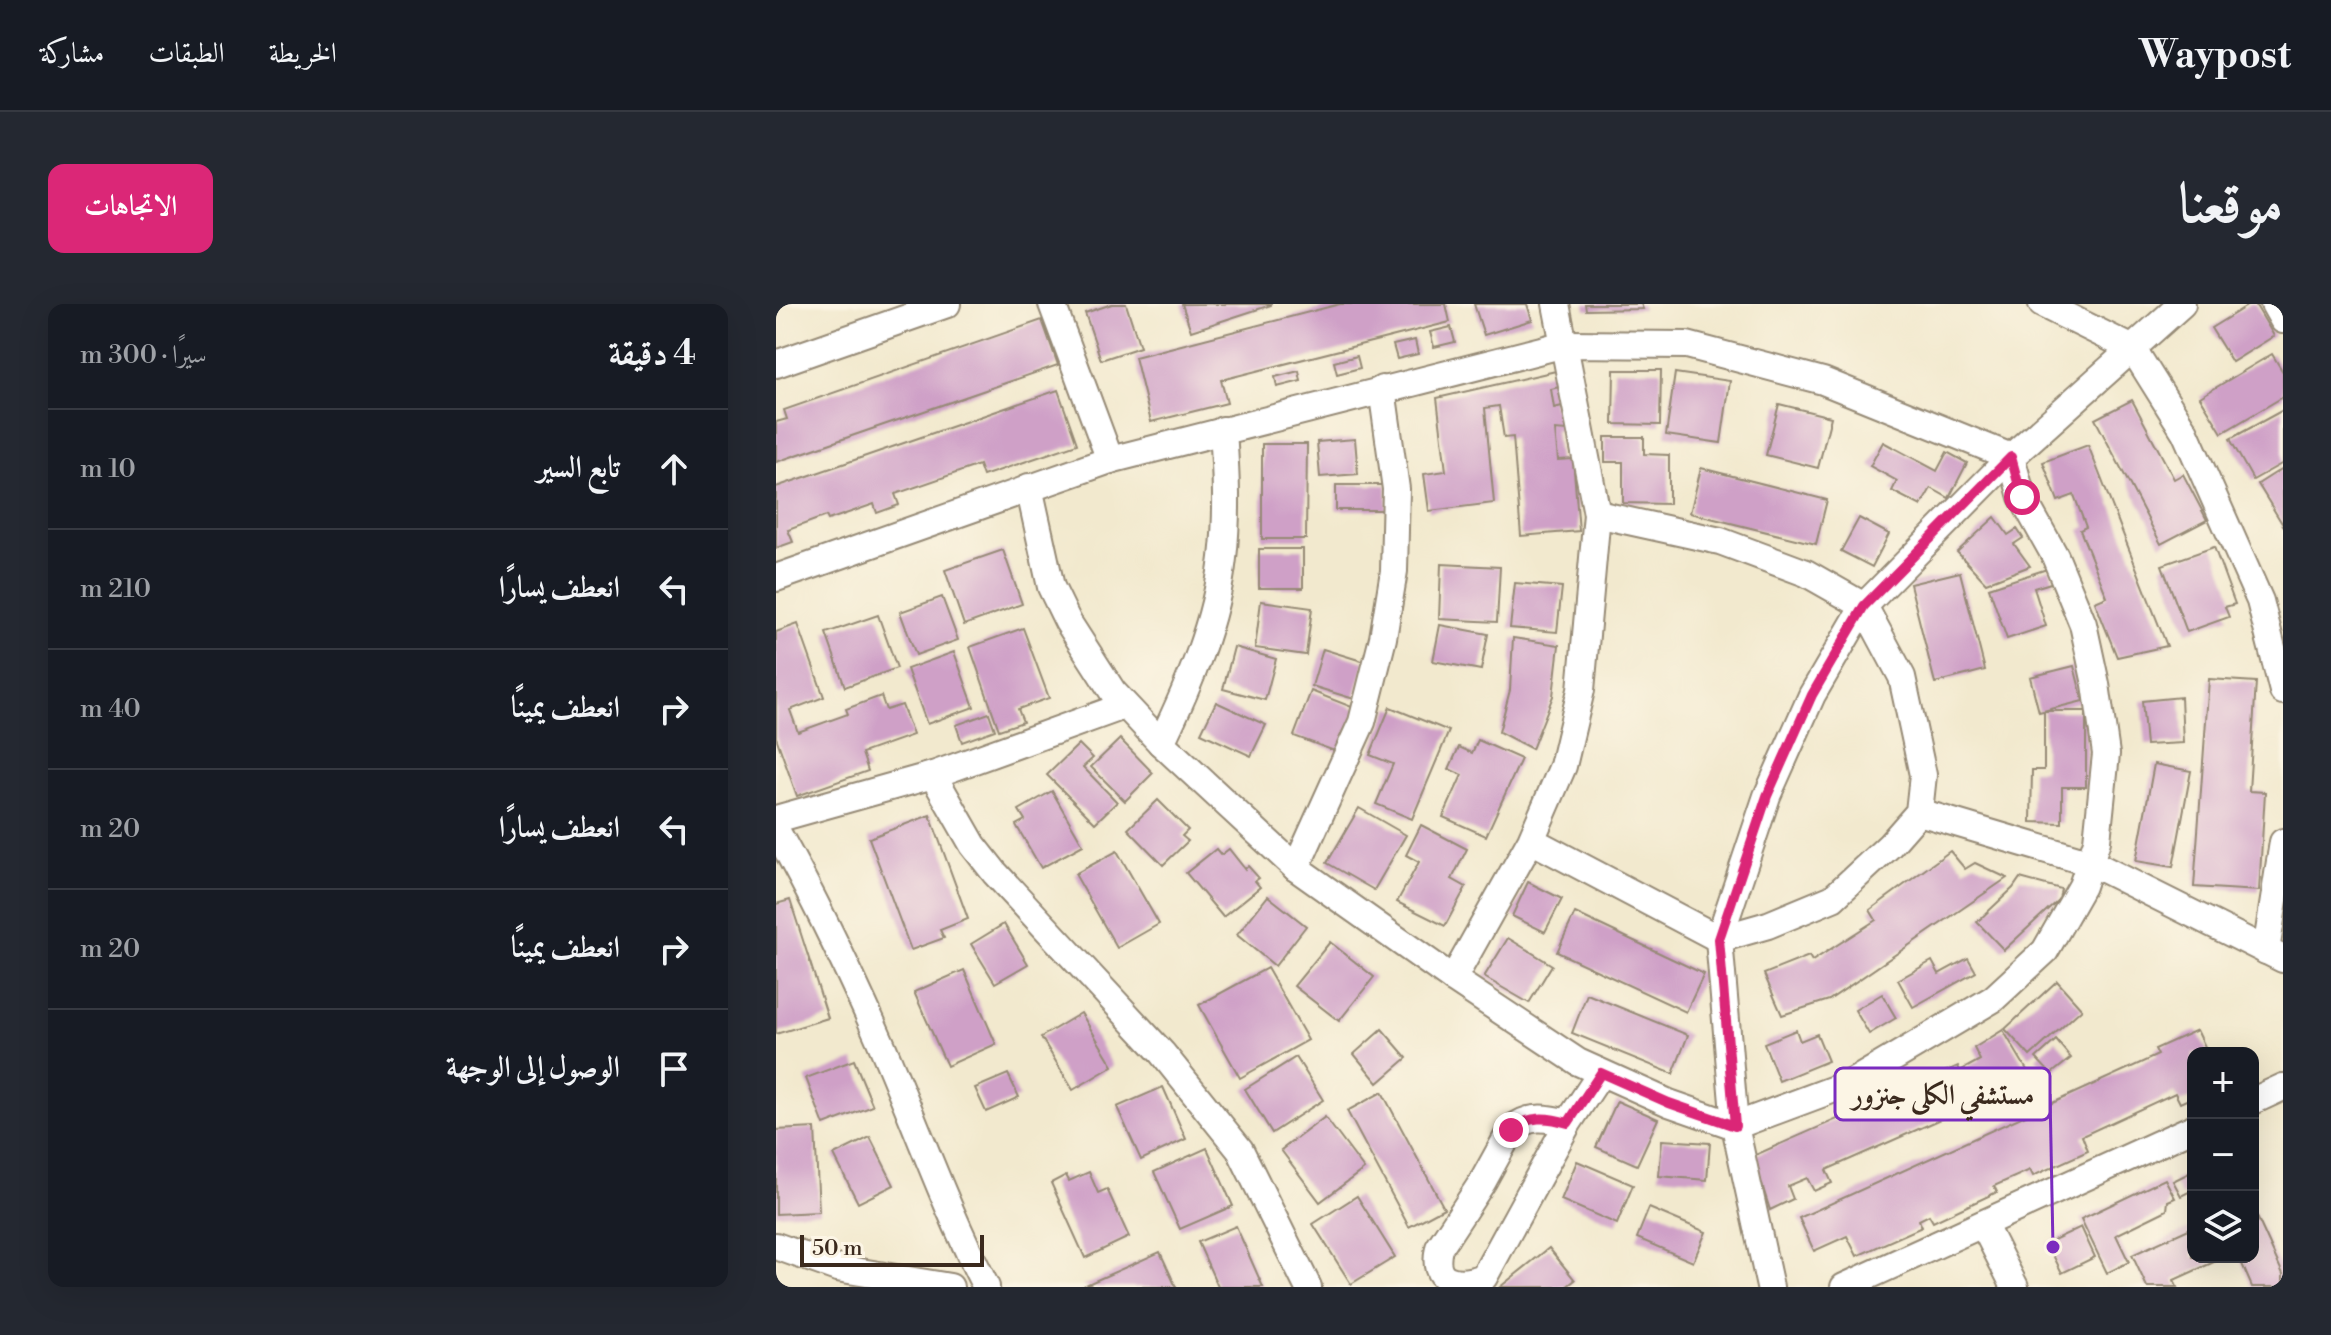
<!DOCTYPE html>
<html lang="ar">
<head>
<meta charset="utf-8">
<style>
	:root { --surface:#171b24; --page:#242831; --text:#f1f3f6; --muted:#9ea1a6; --line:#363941; --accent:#db2777 }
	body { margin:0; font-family:"Libre Bodoni",Amiri,serif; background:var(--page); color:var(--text); direction:rtl }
	.controls { position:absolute; right:24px; bottom:24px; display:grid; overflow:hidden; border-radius:16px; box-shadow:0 8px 32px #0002 }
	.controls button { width:72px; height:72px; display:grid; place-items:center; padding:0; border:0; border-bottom:2px solid var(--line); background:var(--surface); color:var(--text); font:40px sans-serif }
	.scale { position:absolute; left:24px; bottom:20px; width:184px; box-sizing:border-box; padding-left:8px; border:4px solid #3b2a1e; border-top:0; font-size:22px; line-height:28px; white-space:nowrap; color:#3b2a1e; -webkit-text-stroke:6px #fcf5e5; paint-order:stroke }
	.stop { position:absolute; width:24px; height:24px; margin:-18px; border:6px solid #db2777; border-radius:50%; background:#fff }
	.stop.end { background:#db2777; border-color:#fff; box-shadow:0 2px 8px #0008 }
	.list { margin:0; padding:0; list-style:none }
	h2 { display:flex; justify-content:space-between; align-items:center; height:104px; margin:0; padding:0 32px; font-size:34px }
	h2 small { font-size:26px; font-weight:400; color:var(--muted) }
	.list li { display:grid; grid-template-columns:52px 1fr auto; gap:24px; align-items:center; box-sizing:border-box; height:120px; padding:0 32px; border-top:2px solid var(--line) }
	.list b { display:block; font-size:30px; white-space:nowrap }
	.list em { font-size:26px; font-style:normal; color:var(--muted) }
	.icon { flex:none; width:44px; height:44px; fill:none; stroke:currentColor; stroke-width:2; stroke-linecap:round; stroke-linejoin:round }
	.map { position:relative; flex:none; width:1507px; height:983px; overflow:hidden; direction:ltr; border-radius:16px }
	header { display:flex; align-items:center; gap:48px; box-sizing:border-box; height:112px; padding:0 40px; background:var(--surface); border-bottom:2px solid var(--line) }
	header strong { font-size:38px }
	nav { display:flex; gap:44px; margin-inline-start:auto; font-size:28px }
	.intro { display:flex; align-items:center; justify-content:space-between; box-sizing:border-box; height:192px; padding:0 48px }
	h1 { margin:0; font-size:56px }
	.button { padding:20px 36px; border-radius:16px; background:var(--accent); color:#fff; font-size:28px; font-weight:700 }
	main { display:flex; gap:48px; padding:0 48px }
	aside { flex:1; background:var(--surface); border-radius:16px; box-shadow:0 8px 32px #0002 }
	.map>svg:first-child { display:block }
</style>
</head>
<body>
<header>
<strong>Waypost</strong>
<nav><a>الخريطة</a><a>الطبقات</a><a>مشاركة</a></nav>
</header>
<div class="intro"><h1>موقعنا</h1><a class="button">الاتجاهات</a></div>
<main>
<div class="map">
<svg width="1507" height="983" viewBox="0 0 1507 983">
	<rect width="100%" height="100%" fill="#fcf5e5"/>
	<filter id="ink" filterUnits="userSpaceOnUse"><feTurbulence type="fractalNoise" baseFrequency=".0125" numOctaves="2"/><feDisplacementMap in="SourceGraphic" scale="16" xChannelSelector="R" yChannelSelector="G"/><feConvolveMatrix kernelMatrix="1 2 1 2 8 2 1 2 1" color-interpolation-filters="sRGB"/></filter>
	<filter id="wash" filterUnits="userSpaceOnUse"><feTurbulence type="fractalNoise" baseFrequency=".006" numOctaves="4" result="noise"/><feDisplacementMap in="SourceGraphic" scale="32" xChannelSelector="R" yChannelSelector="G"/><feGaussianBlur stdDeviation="1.8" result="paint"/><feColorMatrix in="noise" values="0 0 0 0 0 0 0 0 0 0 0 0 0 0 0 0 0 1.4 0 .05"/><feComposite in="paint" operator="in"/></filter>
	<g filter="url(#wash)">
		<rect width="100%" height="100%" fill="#f2e9ce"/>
		<g id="blocks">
			<!-- building -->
			<g fill="#cfa0c7">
				<polygon points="336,0 350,0 364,43 325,56 309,9"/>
				<polygon points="406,0 495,0 495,1 415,27"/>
				<polygon points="564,0 670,0 674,18 445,76 451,99 375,118 359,53"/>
				<polygon points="698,0 751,0 756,16 708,31"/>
				<polygon points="809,0 865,0 867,5 810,6"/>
				<polygon points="1474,0 1479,0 1498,32 1456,58 1435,24"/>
				<polygon points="266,16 282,61 0,158 0,118 11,115 8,106"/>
				<polygon points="675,23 679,38 658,43 654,28"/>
				<polygon points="639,36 642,50 621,55 617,41"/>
				<polygon points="1496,50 1507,68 1507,93 1446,129 1424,93"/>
				<polygon points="581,52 584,64 561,70 558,58"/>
				<polygon points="838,66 885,66 884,121 837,120"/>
				<polygon points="523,67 525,77 501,83 499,73"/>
				<polygon points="780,67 783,83 775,85 778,104 786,102 791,127 779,126 782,156 797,155 803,227 745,232 737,133 728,134 723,102 709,104 718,199 653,207 648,170 670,167 661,94"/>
				<polygon points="899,69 954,77 945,139 890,131"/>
				<polygon points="282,86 301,140 207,172 203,161 119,190 123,201 101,209 98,200 52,216 50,212 12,226 17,238 0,244 0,183"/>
				<polygon points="1356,96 1398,175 1407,170 1431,216 1385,240 1319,115"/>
				<polygon points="1003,100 1055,113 1042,164 990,151"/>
				<polygon points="1507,106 1507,159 1477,176 1454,135"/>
				<polygon points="829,133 868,133 868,150 893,151 893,200 847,199 847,158 829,158"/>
				<polygon points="579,135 582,170 544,173 541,138"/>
				<polygon points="1107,138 1161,167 1171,148 1191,159 1173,194 1155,184 1145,202 1116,187 1121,177 1094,162"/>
				<polygon points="486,140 531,140 530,235 486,235"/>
				<polygon points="1312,141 1329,184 1391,342 1341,353 1319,298 1331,293 1304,226 1310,223 1298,191 1282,197 1267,158"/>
				<polygon points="925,164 1051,196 1040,240 914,209"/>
				<polygon points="1507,164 1507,221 1482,180"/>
				<rect x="560" y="181" width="51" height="25"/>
				<polygon points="1219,213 1232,231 1241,225 1247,234 1238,240 1254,262 1210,279 1181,248"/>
				<polygon points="1083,214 1113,230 1096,263 1065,247"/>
				<polygon points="1438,243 1459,300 1449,303 1453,313 1411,328 1386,261"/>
				<rect x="483" y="245" width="44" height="39"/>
				<polygon points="227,246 246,300 188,321 169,266"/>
				<polygon points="665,260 724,263 721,318 663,315"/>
				<polygon points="1274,264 1278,278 1258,284 1270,322 1231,335 1213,284"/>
				<polygon points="1184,268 1209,366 1159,379 1134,280"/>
				<polygon points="739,279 786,283 781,328 734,324"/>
				<polygon points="166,293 182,336 140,351 124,308"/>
				<polygon points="485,297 536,304 530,351 479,344"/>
				<polygon points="102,311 121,364 69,383 50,329"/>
				<polygon points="22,320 48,393 14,406 22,428 72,410 70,405 105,392 110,406 126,401 137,431 86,449 92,467 21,492 0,433 0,328"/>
				<polygon points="664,321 712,330 705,366 657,357"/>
				<polygon points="247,324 273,394 242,405 247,418 223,426 194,343"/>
				<polygon points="737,334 783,341 777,392 756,445 723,428 734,386"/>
				<polygon points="458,343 500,355 489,396 447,385"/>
				<polygon points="547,345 589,358 578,395 536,382"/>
				<polygon points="178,348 198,403 151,420 131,365"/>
				<polygon points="1298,362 1307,397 1263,408 1254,373"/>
				<polygon points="1433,375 1480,378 1473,487 1489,488 1483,587 1418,583"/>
				<polygon points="535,387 581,405 564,449 518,432"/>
				<polygon points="1405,393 1407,439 1370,441 1366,397"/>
				<polygon points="440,398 490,421 475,452 425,429"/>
				<polygon points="614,403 673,427 636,515 600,500 617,460 594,451"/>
				<polygon points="1268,407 1310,407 1310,483 1286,483 1286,519 1255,518 1256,466 1268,466"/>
				<polygon points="213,409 219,426 186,438 180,421"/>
				<polygon points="344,435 377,469 349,497 315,463"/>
				<polygon points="702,436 745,455 710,532 667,513 686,471 673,465 683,443 696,449"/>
				<polygon points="303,440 317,454 307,463 341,498 319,519 271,471"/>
				<polygon points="1378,460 1415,467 1397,563 1360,557"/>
				<polygon points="276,487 307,541 265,564 240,521 249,516 243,506"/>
				<polygon points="382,496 412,526 406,532 412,537 387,561 352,525"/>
				<polygon points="583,504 630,531 598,586 551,559"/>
				<polygon points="154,511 192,615 164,626 168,634 135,646 93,534"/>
				<polygon points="645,521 691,545 676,575 690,583 669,622 621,598 643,558 630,551"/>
				<polygon points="440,545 445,551 453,545 469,565 472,562 483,574 479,577 484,583 447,613 410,569"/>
				<polygon points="341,547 383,620 341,644 299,570"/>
				<polygon points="1174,547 1189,565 1199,559 1231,574 1053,696 1006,711 988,670 1033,652 1036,657 1100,616 1094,606"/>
				<polygon points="1244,574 1285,585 1283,595 1228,646 1201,618 1237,584"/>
				<polygon points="752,578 786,595 769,628 736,612"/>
				<polygon points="492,592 530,622 499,662 461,631"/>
				<polygon points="14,596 52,714 0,730 0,600"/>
				<polygon points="799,609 928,670 910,708 781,648"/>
				<polygon points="228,620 252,660 219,679 195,640"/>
				<polygon points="732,634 776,661 753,699 708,673"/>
				<polygon points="554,638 598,673 563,717 518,682"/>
				<polygon points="1192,654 1200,668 1137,703 1122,676 1156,657 1163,670"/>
				<polygon points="491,664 532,736 464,774 423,701"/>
				<polygon points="188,666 220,740 171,762 138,688"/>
				<polygon points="1281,677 1306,705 1254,752 1229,725"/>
				<polygon points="811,690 912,731 897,770 796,729"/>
				<polygon points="1106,690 1120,714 1093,730 1079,706"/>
				<polygon points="305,709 337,762 297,786 265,733"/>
				<polygon points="606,725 631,754 602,779 578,750"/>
				<polygon points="1020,726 1024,737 1041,730 1052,757 1003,777 988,739"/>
				<polygon points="1227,726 1254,771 1199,800 1050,866 1056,879 1038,887 1031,874 1012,882 1017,895 994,906 977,852 1182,762 1184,767 1204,756 1198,744"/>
				<polygon points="1421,726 1432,749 1417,749 1417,793 1404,799 1399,789 1306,832 1312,847 1257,872 1254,866 1218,882 1221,888 1157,918 1153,911 1143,916 1146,923 1081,952 1071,932 1038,947 1023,914 1382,751 1379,745"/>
				<polygon points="1280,736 1295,754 1275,770 1260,754"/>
				<polygon points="520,753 547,796 496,829 469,785"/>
				<polygon points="78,756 97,802 48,821 30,774"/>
				<polygon points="232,770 243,793 210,808 199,784"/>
				<polygon points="387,783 410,835 365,856 341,803"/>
				<polygon points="606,788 668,904 633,923 571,807"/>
				<polygon points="841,797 882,815 861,861 820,843"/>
				<polygon points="549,813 588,865 544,898 505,846"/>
				<polygon points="39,824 43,908 0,910 0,826"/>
				<polygon points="94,833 118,881 82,899 58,851"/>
				<polygon points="886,836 934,839 931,876 883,872"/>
				<polygon points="431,844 457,902 404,925 378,868"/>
				<polygon points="801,857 857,881 841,920 785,896"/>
				<polygon points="1417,867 1417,886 1405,892 1397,877"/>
				<polygon points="313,868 322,889 331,885 353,933 309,954 275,879 290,871 293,877"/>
				<polygon points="1389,875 1399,894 1392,897 1391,906 1340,931 1353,958 1331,969 1305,915"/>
				<polygon points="581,892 619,953 575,980 537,920"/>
				<polygon points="873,904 930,928 917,958 861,934"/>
				<polygon points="1477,904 1507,970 1507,983 1476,983 1463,953 1477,953"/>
				<polygon points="460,922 487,983 442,983 422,938"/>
				<polygon points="1305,923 1319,953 1286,969 1271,939"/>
				<polygon points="1417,923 1417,953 1449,953 1398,976 1401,983 1371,983 1356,951"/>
				<polygon points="773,944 799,976 790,983 724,983"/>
				<polygon points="384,948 400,983 305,983"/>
			</g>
		</g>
	</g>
	<g filter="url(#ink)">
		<use href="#blocks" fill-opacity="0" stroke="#968a76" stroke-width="2"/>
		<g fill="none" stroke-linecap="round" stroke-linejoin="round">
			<defs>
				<g id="minor">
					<polyline points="276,0 334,156"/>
					<polyline points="780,0 821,210"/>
					<polyline points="1266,0 1357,45 1409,128 1484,297 1507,387"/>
					<polyline points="1498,0 1507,16"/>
					<polyline points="0,60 171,0"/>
					<polyline points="0,274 334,156 789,40 911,41 1047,77 1235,153 1246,193 1279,252 1307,320 1320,380 1330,450 1321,537 1306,582 1269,647 1217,695 1077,778 959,822 893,799 802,758 677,675 520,564 385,439 337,388 292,318 275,283 253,183"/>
					<path d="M385 439C413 381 440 318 447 254 452 211 450 169 447 126"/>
					<polyline points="157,471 197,541 219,569 386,749 464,846 532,983"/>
					<polyline points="1143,508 1315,559 1507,655"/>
					<polyline points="0,515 157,471 348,402"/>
					<path d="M0 526C37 592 70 660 101 730 138 814 168 901 210 983"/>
					<polyline points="520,564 586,418 607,334 618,267 620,185 606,85"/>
					<polyline points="1490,647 1507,538"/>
					<polyline points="677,675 755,536 787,462 805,386 821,210 944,237 1030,269 1088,302 1126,373 1147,471 1143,508 1114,541 1057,594 992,621 943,635 755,536"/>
					<polyline points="1477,797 1507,783"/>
					<path d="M792 819C772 814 752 810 735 826L707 877 663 944C655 978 679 983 708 973L792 819 825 769"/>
					<polyline points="1207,920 1239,983"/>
					<polyline points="0,942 61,964 174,983"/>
					<polyline points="994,983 959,822 943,635 991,492 1036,391 1088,302 1235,153 1406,0"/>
					<polyline points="1068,983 1417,824"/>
				</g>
			</defs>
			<!-- minor casing -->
			<use href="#minor" stroke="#968a76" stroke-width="30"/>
			<!-- minor -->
			<use href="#minor" stroke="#fff" stroke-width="26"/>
		</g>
	</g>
	<g fill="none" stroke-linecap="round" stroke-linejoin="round" filter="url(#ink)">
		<!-- route -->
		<path stroke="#db2777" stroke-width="10" d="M735 826C752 811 772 813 792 819L825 769 893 799 959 822 943 635 991 492 1036 391 1088 302 1235 153 1246 193"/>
	</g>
	<!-- callouts -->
	<path fill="none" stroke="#7b2cbf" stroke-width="3" d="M1277 943L1274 790"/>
	<circle fill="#7b2cbf" stroke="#fcf5e5" stroke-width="3" cx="1277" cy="943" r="8"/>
	<rect fill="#fcf5e5" stroke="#7b2cbf" stroke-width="3" x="1059" y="764" width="215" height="52" rx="8"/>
	<g font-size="28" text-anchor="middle" font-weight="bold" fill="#3b2a1e">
		<text x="1167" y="800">مستشفي الكلى جنزور</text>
	</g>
</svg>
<div class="controls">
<button>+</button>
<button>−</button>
<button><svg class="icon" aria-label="layers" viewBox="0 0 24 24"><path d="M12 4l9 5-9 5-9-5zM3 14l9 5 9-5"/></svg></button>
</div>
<div class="scale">50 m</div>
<div class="stop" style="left:1246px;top:193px"></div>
<div class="stop end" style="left:735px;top:826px"></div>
</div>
<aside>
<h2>4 دقيقة<small>سيرًا · 300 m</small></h2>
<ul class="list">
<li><svg class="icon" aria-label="ahead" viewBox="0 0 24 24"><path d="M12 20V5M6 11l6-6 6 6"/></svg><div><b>تابع السير</b></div><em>10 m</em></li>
<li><svg class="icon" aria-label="left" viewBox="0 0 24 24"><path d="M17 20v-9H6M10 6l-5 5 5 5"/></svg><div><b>انعطف يسارًا</b></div><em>210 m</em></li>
<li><svg class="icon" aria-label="right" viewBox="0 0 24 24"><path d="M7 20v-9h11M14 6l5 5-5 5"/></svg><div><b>انعطف يمينًا</b></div><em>40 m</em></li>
<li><svg class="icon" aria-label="left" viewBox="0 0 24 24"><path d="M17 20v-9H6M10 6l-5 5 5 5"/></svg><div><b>انعطف يسارًا</b></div><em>20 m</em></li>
<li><svg class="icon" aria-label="right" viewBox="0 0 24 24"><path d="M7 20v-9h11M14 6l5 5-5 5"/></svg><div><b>انعطف يمينًا</b></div><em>20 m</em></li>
<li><svg class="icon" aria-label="arrive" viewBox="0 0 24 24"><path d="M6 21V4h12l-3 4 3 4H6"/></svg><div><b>الوصول إلى الوجهة</b></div></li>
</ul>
</aside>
</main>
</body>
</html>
